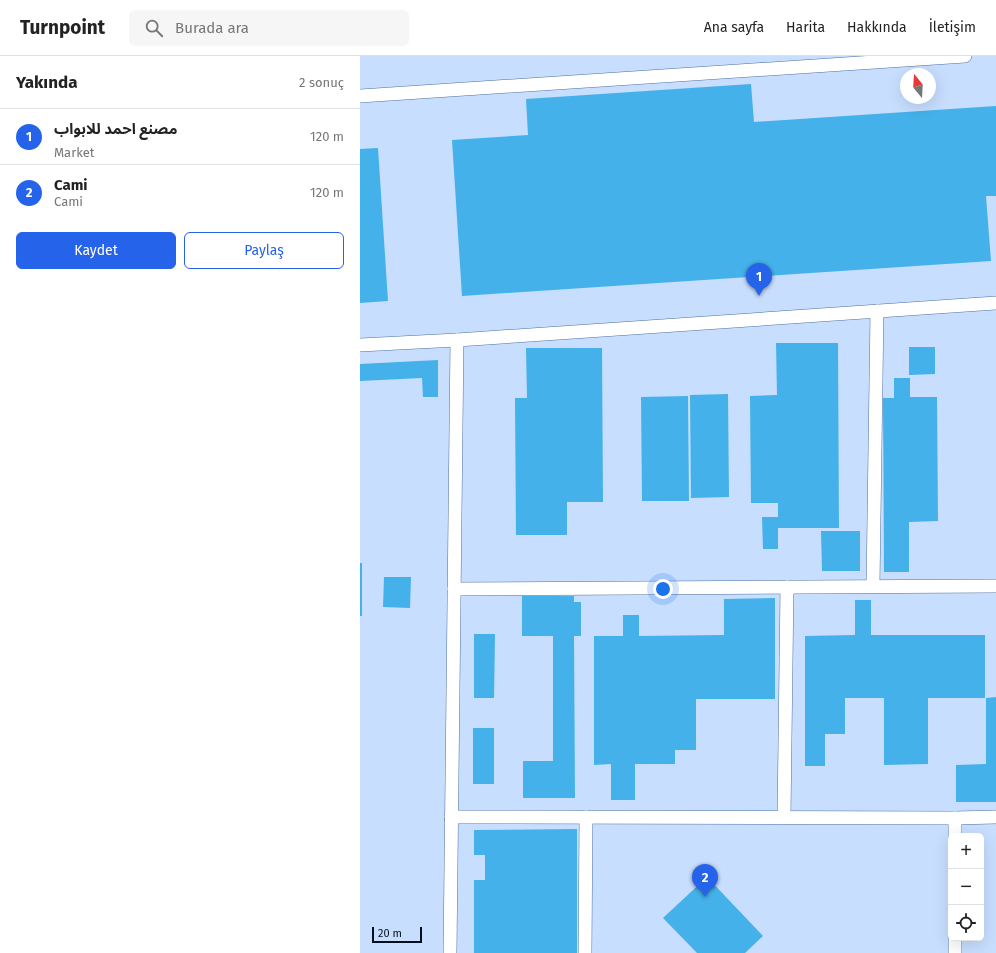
<!DOCTYPE html>
<html lang="tr">
<head>
<meta charset="utf-8">
<style>
	:root { --surface:#fff; --page:#f6f6f6; --text:#222; --muted:#767676; --line:#e0e0e0; --accent:#2563eb }
	body { margin:0; font-family:"Fira Sans","Noto Sans Arabic",sans-serif; background:var(--page); color:var(--text) }
	.controls { position:absolute; right:12px; bottom:12px; display:grid; overflow:hidden; border-radius:6px; box-shadow:0 4px 16px #0002 }
	.controls button { width:36px; height:36px; display:grid; place-items:center; padding:0; border:0; border-bottom:1px solid var(--line); background:var(--surface); color:var(--text); font:20px sans-serif }
	.compass { position:absolute; left:540px; top:12px; width:36px; height:36px; border-radius:50%; background:var(--surface); box-shadow:0 4px 16px #0002; rotate:342deg }
	.scale { position:absolute; left:12px; bottom:10px; width:50px; box-sizing:border-box; padding-left:4px; border:2px solid #030f21; border-top:0; font-size:11px; line-height:14px; white-space:nowrap; color:#030f21; -webkit-text-stroke:3px #c7deff; paint-order:stroke }
	.you { position:absolute; left:303px; top:533px; width:14px; height:14px; margin:-10px; border:3px solid #fff; border-radius:50%; background:#1a73e8; box-shadow:0 0 0 6px #1a73e833 }
	.badge { display:grid; place-items:center; width:26px; height:26px; border-radius:50%; background:var(--accent); color:#fff; font-size:13px; font-weight:700 }
	.pin { position:absolute; translate:-50% -33px; filter:drop-shadow(0 1px 2px #0008) }
	.pin::after { content:''; position:absolute; top:21px; width:14px; height:12px; background:inherit; clip-path:polygon(0 0,100% 0,50% 100%) }
	.list { margin:0; padding:0; list-style:none }
	h2 { display:flex; justify-content:space-between; align-items:center; height:52px; margin:0; padding:0 16px; font-size:17px }
	h2 small { font-size:13px; font-weight:400; color:var(--muted) }
	.list li { display:grid; grid-template-columns:26px 1fr auto; gap:12px; align-items:center; box-sizing:border-box; height:56px; padding:0 16px; border-top:1px solid var(--line) }
	.list b { display:block; font-size:15px; white-space:nowrap }
	.list p { margin:0; font-size:13px; white-space:nowrap; color:var(--muted) }
	.list em { font-size:13px; font-style:normal; color:var(--muted) }
	.actions { display:flex; gap:8px; padding:12px 16px }
	.actions a { flex:1; padding:9px 0; border:1px solid var(--accent); border-radius:6px; text-align:center; font-size:14px; color:var(--accent) }
	.actions .main { background:var(--accent); color:#fff }
	.icon { flex:none; width:22px; height:22px; fill:none; stroke:currentColor; stroke-width:2; stroke-linecap:round; stroke-linejoin:round }
	.map { position:relative; flex:none; width:636px; height:897px; overflow:hidden }
	header { display:flex; align-items:center; gap:24px; box-sizing:border-box; height:56px; padding:0 20px; background:var(--surface); border-bottom:1px solid var(--line) }
	header strong { font-size:19px }
	nav { display:flex; gap:22px; margin-inline-start:auto; font-size:14px }
	.search { width:280px; height:36px; background:var(--page); display:flex; align-items:center; gap:10px; box-sizing:border-box; padding:0 14px; border-radius:6px; color:var(--muted); font-size:15px }
	main { display:flex }
	aside { flex:1; background:var(--surface) }
	.map>svg:first-child { display:block }
</style>
</head>
<body>
<header>
<strong>Turnpoint</strong>
<div class="search"><svg class="icon" aria-label="search" viewBox="0 0 24 24"><circle cx="10" cy="10" r="6"/><path d="M15 15l6 6"/></svg>Burada ara</div>
<nav><a>Ana sayfa</a><a>Harita</a><a>Hakkında</a><a>İletişim</a></nav>
</header>
<main>
<aside>
<h2>Yakında<small>2 sonuç</small></h2>
<ul class="list">
<li><span class="badge">1</span><div><b>مصنع احمد للابواب</b><p>Market</p></div><em>120 m</em></li>
<li><span class="badge">2</span><div><b>Cami</b><p>Cami</p></div><em>120 m</em></li>
</ul>
<div class="actions"><a class="main">Kaydet</a><a>Paylaş</a></div>
</aside>
<div class="map">
<svg width="636" height="897" viewBox="0 0 636 897">
	<rect width="100%" height="100%" fill="#c7deff"/>
	<!-- building -->
	<g fill="#44b1ea">
		<polygon points="391,28 394,66 636,50 636,140 626,140 631,205 102,240 92,84 168,79 166,43"/>
		<polygon points="18,92 28,245 0,247 0,93"/>
		<polygon points="416,287 478,287 479,472 418,472 418,493 403,493 402,461 418,461 418,447 391,447 390,340 417,339"/>
		<polygon points="549,291 575,291 575,318 549,319"/>
		<polygon points="166,292 242,292 243,446 207,446 207,479 156,479 155,342 167,342"/>
		<polygon points="78,304 78,341 63,341 62,322 0,325 0,308"/>
		<polygon points="534,322 550,322 550,341 577,341 578,465 549,466 549,516 524,516 523,342 534,342"/>
		<polygon points="368,338 369,441 331,442 330,339"/>
		<polygon points="328,340 329,445 282,445 281,341"/>
		<polygon points="461,475 500,475 500,515 462,515"/>
		<rect x="0" y="507" width="2" height="53"/>
		<polygon points="24,521 51,521 50,552 23,551"/>
		<polygon points="162,540 214,540 214,546 221,546 221,580 214,580 215,742 163,742 163,705 193,705 193,580 162,580"/>
		<polygon points="415,542 415,643 336,643 336,694 315,694 315,708 275,708 275,744 251,744 251,708 234,709 234,580 263,580 263,559 279,559 279,580 364,579 364,543"/>
		<polygon points="495,544 511,544 511,579 625,579 625,642 568,642 568,708 524,709 524,642 485,642 485,678 465,678 465,710 445,710 445,580 495,579"/>
		<polygon points="114,578 135,578 134,642 114,642"/>
		<polygon points="636,641 636,746 596,746 596,709 626,708 626,642"/>
		<rect x="113" y="672" width="21" height="56"/>
		<polygon points="217,773 217,897 114,897 114,824 125,824 125,799 114,799 114,774"/>
		<polygon points="347,821 403,880 385,897 337,897 303,862"/>
	</g>
	<g fill="none" stroke-linecap="round" stroke-linejoin="round">
		<defs>
			<g id="street">
				<polyline points="0,40 605,0"/>
				<polyline points="0,289 97,284 636,247"/>
				<polyline points="513,530 517,255"/>
				<polyline points="94,533 636,530"/>
				<polyline points="91,761 595,762 595,780"/>
				<polyline points="424,761 427,531"/>
				<polyline points="595,762 636,761"/>
				<polyline points="90,897 97,284"/>
				<polyline points="225,897 226,761"/>
				<polyline points="595,897 595,882"/>
			</g>
		</defs>
		<!-- street casing -->
		<use href="#street" stroke="#4d71a1" stroke-width="14"/>
		<!-- street -->
		<use href="#street" stroke="#fff" stroke-width="13"/>
	</g>
</svg>
<div class="controls">
<button>+</button>
<button>−</button>
<button><svg class="icon" aria-label="locate" viewBox="0 0 24 24"><circle cx="12" cy="12" r="6"/><path d="M12 2v4M12 18v4M2 12h4M18 12h4"/></svg></button>
</div>
<svg class="compass" viewBox="-18 -18 36 36"><path d="M0-13l5 13h-10z" fill="#e53935"/><path d="M0 13l5-13h-10z" fill="#767676"/></svg>
<div class="scale">20 m</div>
<div class="you"></div>
<div class="pin badge" style="left:399px;top:240px">1</div>
<div class="pin badge" style="left:345px;top:841px">2</div>
</div>
</main>
</body>
</html>
